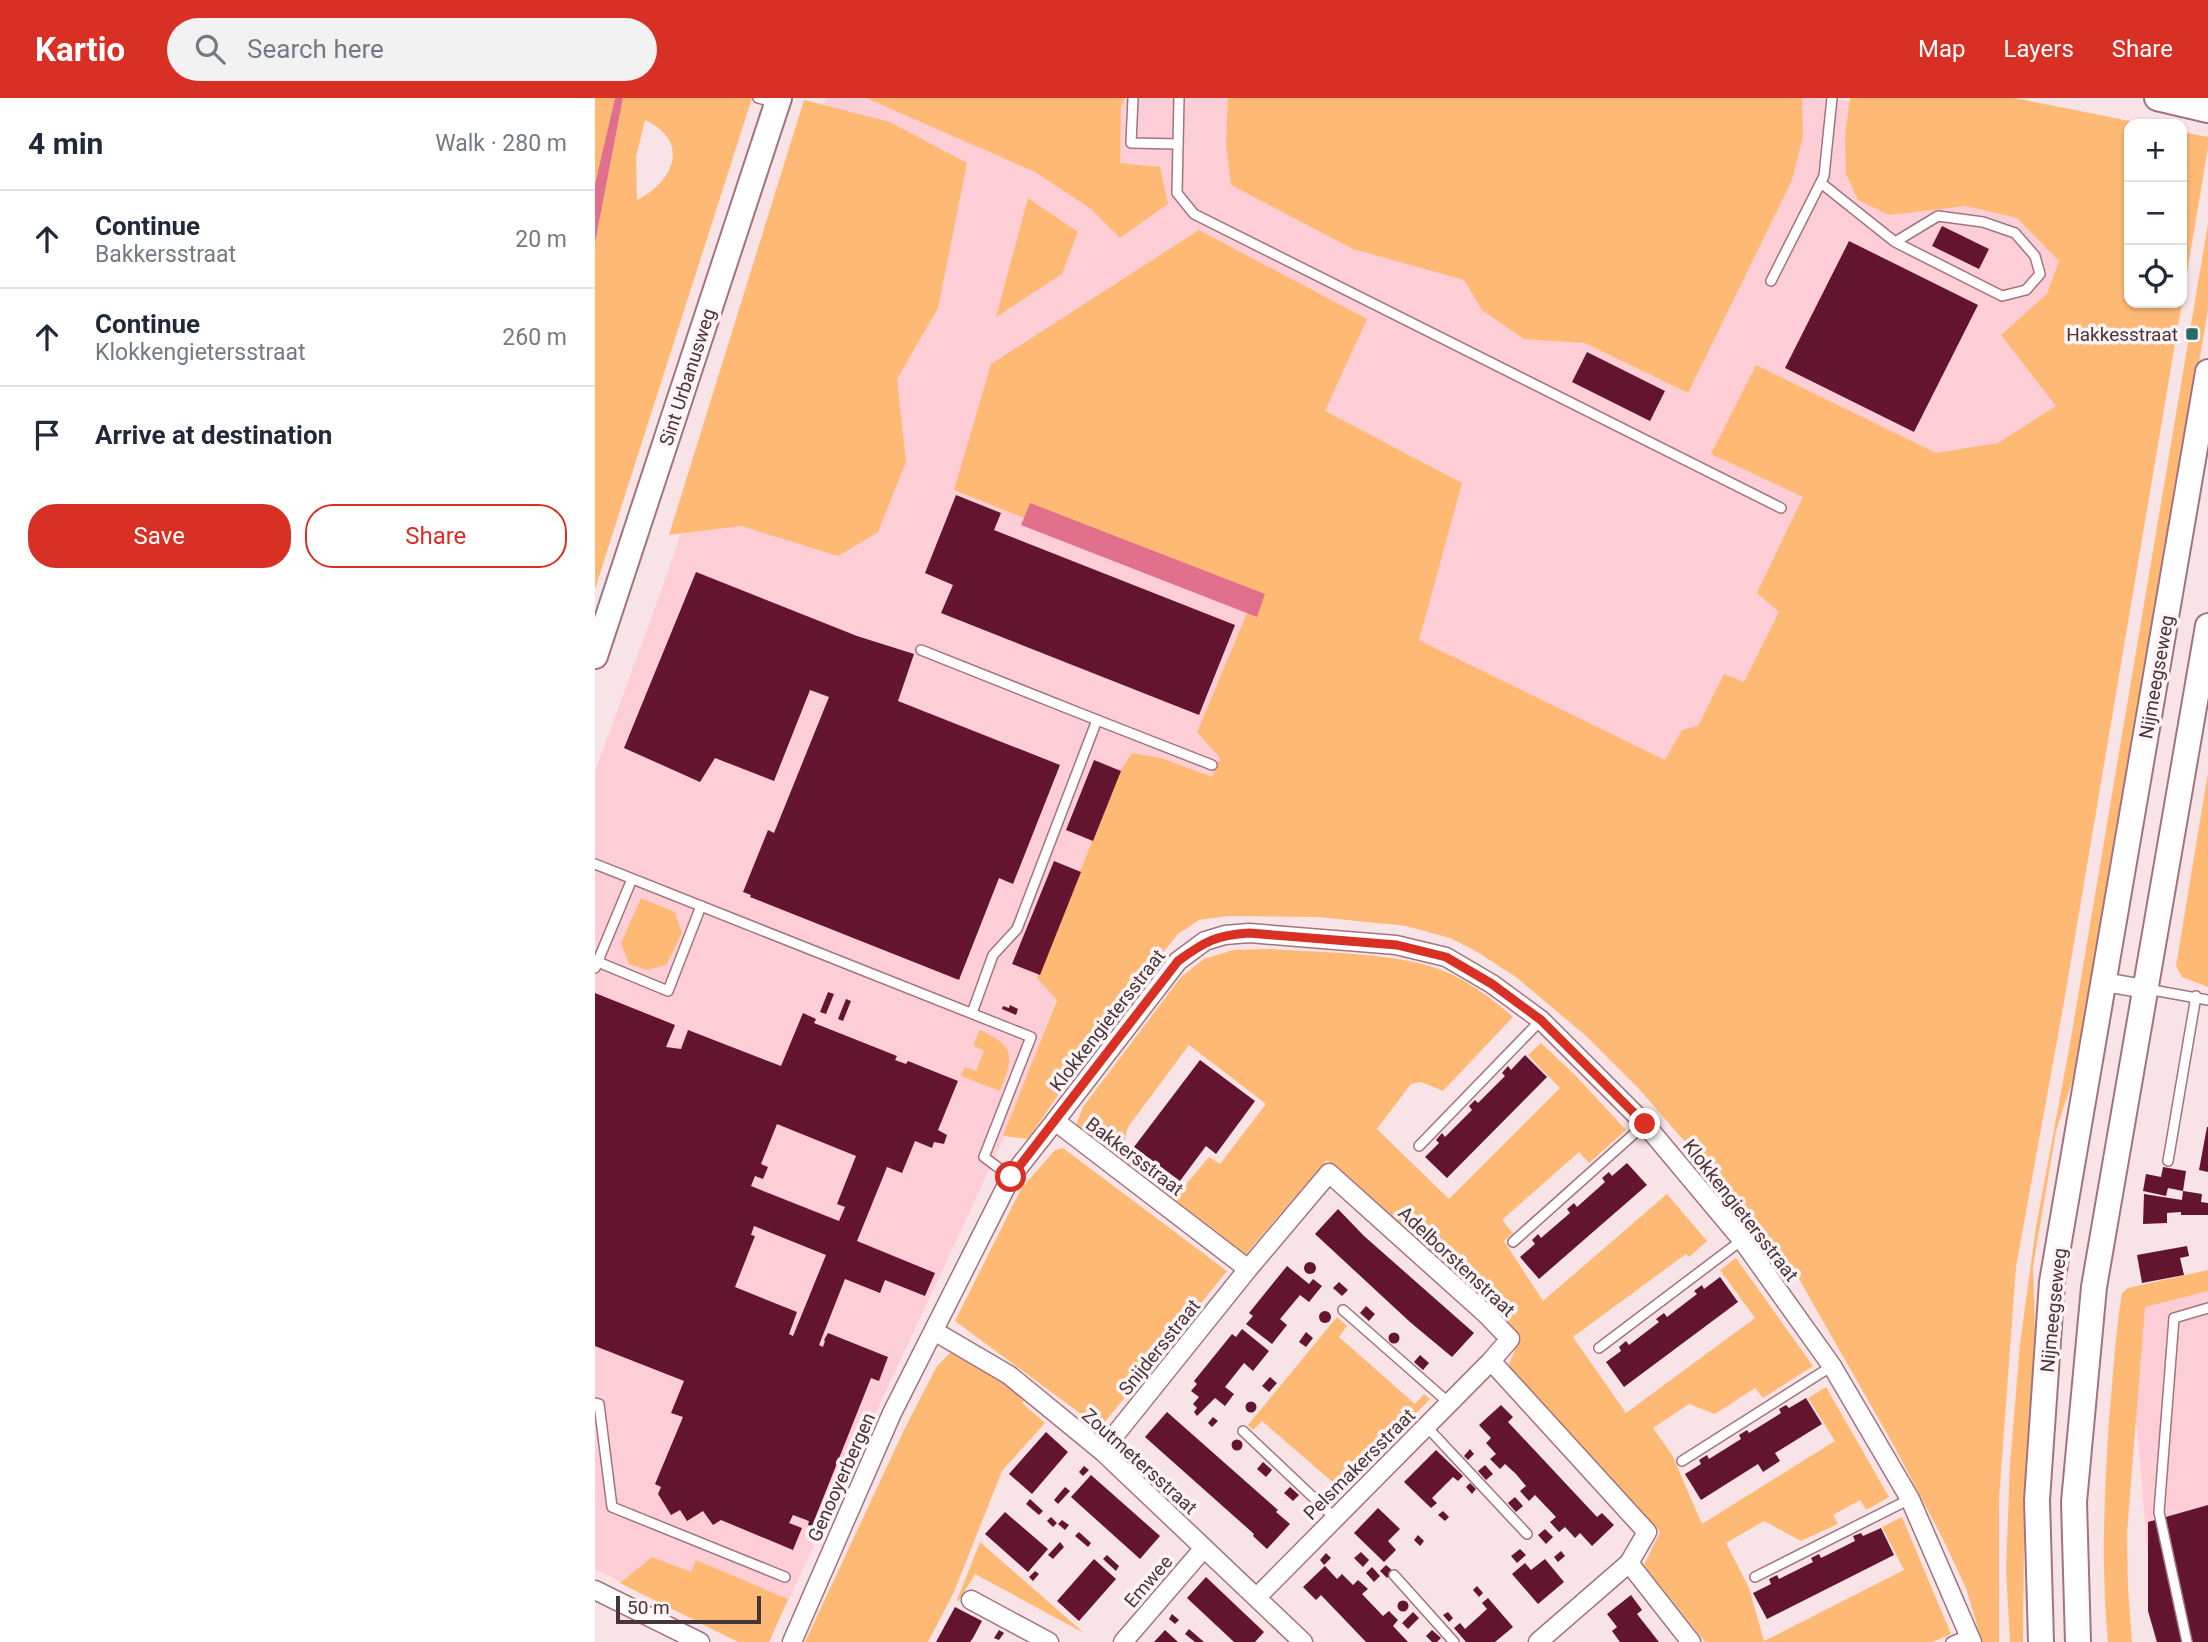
<!DOCTYPE html>
<html lang="en">
<head>
<meta charset="utf-8">
<style>
	:root { --surface:#fff; --page:#f2f2f3; --text:#1f2937; --muted:#747a83; --line:#e0e1e3; --accent:#d93025 }
	body { margin:0; font-family:Roboto,sans-serif; background:var(--page); color:var(--text) }
	.controls { position:absolute; right:21px; top:21px; display:grid; overflow:hidden; border-radius:14px; box-shadow:0 2px 5px #0004 }
	.controls button { width:63px; height:63px; display:grid; place-items:center; padding:0; border:0; border-bottom:2px solid var(--line); background:var(--surface); color:var(--text); font:35px sans-serif }
	.scale { position:absolute; left:21px; bottom:18px; width:145px; box-sizing:border-box; padding-left:7px; border:4px solid #493539; border-top:0; font-size:19px; line-height:24px; white-space:nowrap; color:#493539; -webkit-text-stroke:5px #fef3f5; paint-order:stroke }
	.stop { position:absolute; width:21px; height:21px; margin:-16px; border:5px solid #d93025; border-radius:50%; background:#fff }
	.stop.end { background:#d93025; border-color:#fff; box-shadow:0 2px 7px #0008 }
	.list { margin:0; padding:0; list-style:none }
	h2 { display:flex; justify-content:space-between; align-items:center; height:91px; margin:0; padding:0 28px; font-size:30px }
	h2 small { font-size:23px; font-weight:400; color:var(--muted) }
	.list li { display:grid; grid-template-columns:46px 1fr auto; gap:21px; align-items:center; box-sizing:border-box; height:98px; padding:0 28px; border-top:2px solid var(--line) }
	.list b { display:block; font-size:26px; white-space:nowrap }
	.list p { margin:0; font-size:23px; white-space:nowrap; color:var(--muted) }
	.list em { font-size:23px; font-style:normal; color:var(--muted) }
	.actions { display:flex; gap:14px; padding:21px 28px }
	.actions a { flex:1; padding:16px 0; border:2px solid var(--accent); border-radius:28px; text-align:center; font-size:24px; color:var(--accent) }
	.actions .main { background:var(--accent); color:#fff }
	.icon { flex:none; width:38px; height:38px; fill:none; stroke:currentColor; stroke-width:2; stroke-linecap:round; stroke-linejoin:round }
	.map { position:relative; flex:none; width:1613px; height:1544px; overflow:hidden }
	header { display:flex; align-items:center; gap:42px; box-sizing:border-box; height:98px; padding:0 35px; background:var(--accent); color:#fff }
	header strong { font-size:33px }
	nav { display:flex; gap:38px; margin-inline-start:auto; font-size:24px }
	.search { width:490px; height:63px; background:var(--page); display:flex; align-items:center; gap:18px; box-sizing:border-box; padding:0 24px; border-radius:38px; color:var(--muted); font-size:26px }
	main { display:flex }
	aside { flex:1; background:var(--surface) }
	.map>svg:first-child { display:block }
</style>
</head>
<body>
<header>
<strong>Kartio</strong>
<div class="search"><svg class="icon" aria-label="search" viewBox="0 0 24 24"><circle cx="10" cy="10" r="6"/><path d="M15 15l6 6"/></svg>Search here</div>
<nav><a>Map</a><a>Layers</a><a>Share</a></nav>
</header>
<main>
<aside>
<h2>4 min<small>Walk · 280 m</small></h2>
<ul class="list">
<li><svg class="icon" aria-label="ahead" viewBox="0 0 24 24"><path d="M12 20V5M6 11l6-6 6 6"/></svg><div><b>Continue</b><p>Bakkersstraat</p></div><em>20 m</em></li>
<li><svg class="icon" aria-label="ahead" viewBox="0 0 24 24"><path d="M12 20V5M6 11l6-6 6 6"/></svg><div><b>Continue</b><p>Klokkengietersstraat</p></div><em>260 m</em></li>
<li><svg class="icon" aria-label="arrive" viewBox="0 0 24 24"><path d="M6 21V4h12l-3 4 3 4H6"/></svg><div><b>Arrive at destination</b></div></li>
</ul>
<div class="actions"><a class="main">Save</a><a>Share</a></div>
</aside>
<div class="map">
<svg width="1613" height="1544" viewBox="0 0 1613 1544">
	<rect width="100%" height="100%" fill="#f8e3e7"/>
	<!-- built -->
	<g fill="#feced6">
		<polygon points="232,0 1224,0 1534,33 1534,205 1455,848 545,679 409,1040 174,1544 144,1544 0,1471 0,674 75,468 224,17"/>
		<polygon points="1613,1183 1613,1544 1560,1544 1531,1197"/>
	</g>
	<!-- green -->
	<g fill="#feba75" fill-rule="evenodd">
		<polygon points="0,0 20,0 0,86"/>
		<path d="M28 0H157L0 491V145ZM50 22C96 43 79 84 42 102L41 59Z"/>
		<polygon points="271,0 530,0 526,8 525,65 565,69 573,106 525,140 496,111 440,74"/>
		<polygon points="633,0 1207,0 1208,38 1197,82 1093,295 990,245 929,241 887,212 869,182 758,151 636,87 631,46"/>
		<polygon points="1255,0 1420,0 1550,26 1534,26 1534,205 1587,205 1587,34 1613,39 1613,50 1469,904 1421,1169 1404,1401 1404,1544 1387,1544 1371,1490 1348,1441 1299,1348 1204,1181 1171,1137 1045,992 990,937 921,879 879,852 855,840 811,828 723,819 633,818 604,822 583,836 551,875 507,933 433,1041 408,1038 462,902 442,880 526,672 537,655 566,660 617,679 625,660 602,634 652,515 662,519 435,406 429,420 359,392 396,266 604,132 772,221 730,313 867,385 824,542 1070,662 1087,632 1103,628 1129,576 1149,584 1184,514 1162,495 1208,399 1116,356 1161,267 1341,355 1403,345 1461,308 1406,237 1452,196 1464,163 1422,120 1371,108 1294,117 1263,102 1251,76 1250,38"/>
		<polygon points="209,2 295,24 372,65 343,210 302,281 311,364 283,434 243,458 146,428 74,437"/>
		<polygon points="433,100 483,134 467,176 401,219"/>
		<polygon points="1613,126 1613,212 1485,959 1461,1033 1438,1169 1440,1232 1429,1438 1428,1544 1415,1544 1411,1472 1415,1367 1425,1246 1441,1129 1476,940"/>
		<polygon points="1613,675 1613,889 1587,879 1581,868"/>
		<polygon points="46,800 80,814 87,835 71,867 52,872 34,866 26,845"/>
		<path d="M675 851C728 855 810 854 856 876 878 887 899 902 918 919L848 993 826 984 816 986 782 1031 854 1101 965 990 933 957 946 945 980 977 1031 1032 994 1065 984 1054 907 1122 918 1135 909 1143 948 1203 1072 1096 1112 1143 1094 1159 1091 1156 978 1239 1031 1315 1160 1220 1125 1172 1141 1160 1218 1268 1168 1300 1160 1290 1120 1316 1094 1306 1058 1330 1077 1357 1107 1426 1240 1343 1213 1300 1231 1289 1294 1399 1271 1412 1265 1402 1238 1417 1243 1426 1206 1443 1169 1423 1131 1445 1154 1490 1169 1543 1309 1472 1287 1429 1307 1419 1356 1536 1337 1544H1110L1049 1467 1065 1434 912 1271 923 1244 916 1227 732 1062 650 1157 561 1089 571 1079 588 1090 614 1059 625 1066 671 1006 594 947 533 1029 527 1050 545 1062 538 1071 481 1027 488 1009 586 879 609 861 638 852Z"/>
		<path d="M385 932C422 949 418 959 405 993L366 978 370 969 381 973 389 953 378 947Z"/>
		<polygon points="468,1050 632,1173 505,1330 360,1223 426,1091 460,1052"/>
		<path d="M1613 1172V1193L1550 1209 1532 1435 1533 1491 1537 1544H1513C1506 1471 1509 1396 1514 1323 1518 1280 1520 1237 1527 1195L1533 1190Z"/>
		<polygon points="742,1219 752,1228 744,1239 820,1306 829,1296 835,1301 735,1402 732,1398 741,1387 667,1323 658,1332 653,1327"/>
		<polygon points="358,1252 377,1262 432,1299 427,1305 450,1325 407,1373 359,1494 333,1544 210,1544 310,1330 342,1268"/>
		<polygon points="385,1444 489,1535 380,1476 364,1503 362,1502"/>
		<polygon points="57,1459 96,1474 101,1462 193,1501 174,1544 143,1544 25,1485"/>
	</g>
	<!-- water -->
	<g fill="#e0708c">
		<polygon points="20,0 28,0 0,145 0,86"/>
		<polygon points="435,405 670,496 662,519 426,427"/>
	</g>
	<!-- building -->
	<g fill="#63142e" fill-rule="evenodd">
		<polygon points="1347,128 1394,151 1384,171 1337,148"/>
		<polygon points="1254,143 1383,207 1319,334 1190,270"/>
		<polygon points="992,254 1070,293 1055,323 977,284"/>
		<polygon points="361,397 406,415 399,432 640,527 604,617 346,515 358,487 330,475"/>
		<polygon points="101,474 262,538 319,556 303,603 465,667 418,786 404,780 364,882 155,799 156,797 148,794 173,732 179,735 234,599 215,592 179,683 120,660 105,684 29,650"/>
		<polygon points="499,662 526,673 498,743 471,732"/>
		<polygon points="459,763 486,774 445,877 417,866"/>
		<polygon points="233,894 239,896 231,916 225,914"/>
		<path d="M0 895 80 927 71 949 86 951 93 932 186 968 208 915 221 921 219 925 302 958 300 962 311 966 313 963 363 983 343 1032 352 1037 349 1046 339 1044 337 1050 320 1043 307 1075 292 1069 262 1143 340 1175 330 1198 290 1182 285 1195 250 1181 224 1247 228 1249 230 1243 229 1242 233 1235 293 1259 284 1283 276 1280 217 1428 213 1427 214 1423 198 1417 194 1425 207 1430 198 1452 126 1422 118 1427 108 1413 92 1423 85 1412 76 1417 63 1396 66 1389 60 1386 88 1319 76 1315 89 1283 0 1248ZM182 1026 261 1058 242 1106 250 1109 244 1123 156 1088 160 1078 168 1081 173 1069 166 1066ZM159 1128 231 1157 198 1238 194 1236 202 1214 140 1189 160 1138 156 1137Z"/>
		<polygon points="251,901 256,903 248,923 243,921"/>
		<polygon points="415,907 423,911 421,917 407,911 408,908 414,910"/>
		<polygon points="930,957 952,979 852,1080 830,1059 844,1045 841,1042 847,1035 850,1039 877,1012 874,1008 880,1002 883,1005 910,978 907,975 913,968 916,972"/>
		<polygon points="605,962 660,1003 621,1056 611,1048 585,1083 539,1049"/>
		<polygon points="1612,1029 1613,1029 1613,1074 1604,1072"/>
		<polygon points="1032,1065 1052,1087 944,1181 925,1159 940,1146 937,1142 943,1136 946,1140 975,1115 972,1111 979,1105 982,1109 1010,1084 1007,1080 1014,1074 1017,1078"/>
		<polygon points="1568,1069 1591,1073 1588,1093 1573,1090 1571,1098 1548,1093 1551,1076 1566,1079"/>
		<polygon points="1588,1093 1607,1096 1606,1104 1613,1105 1613,1117 1586,1117 1586,1114 1572,1115 1572,1125 1548,1126 1549,1096 1587,1102"/>
		<polygon points="743,1111 769,1138 879,1235 857,1259 815,1224 720,1136"/>
		<polygon points="1592,1148 1594,1158 1585,1160 1589,1177 1547,1185 1542,1157"/>
		<circle cx="715" cy="1170" r="6"/>
		<polygon points="692,1168 714,1186 718,1181 727,1188 714,1204 705,1197 685,1221 692,1227 677,1246 651,1226 658,1218 654,1215"/>
		<polygon points="1125,1179 1143,1204 1029,1289 1011,1264 1026,1253 1024,1249 1031,1243 1034,1247 1064,1224 1061,1221 1069,1215 1072,1219 1102,1196 1099,1193 1107,1187 1109,1191"/>
		<polygon points="744,1184 753,1192 747,1198 738,1190"/>
		<polygon points="771,1208 780,1216 774,1223 765,1215"/>
		<circle cx="730" cy="1219" r="6"/>
		<polygon points="647,1231 674,1253 658,1273 649,1265 630,1289 639,1296 630,1308 620,1300 602,1318 599,1314 602,1310 598,1306 604,1299 596,1293 602,1286 599,1283 637,1236 641,1239"/>
		<polygon points="711,1234 718,1240 711,1249 704,1244"/>
		<circle cx="799" cy="1240" r="5.5"/>
		<polygon points="825,1257 834,1265 828,1272 819,1264"/>
		<polygon points="675,1279 682,1285 674,1294 667,1288"/>
		<polygon points="1211,1300 1227,1326 1180,1355 1185,1363 1168,1374 1163,1366 1106,1402 1090,1376 1106,1366 1104,1362 1112,1357 1114,1361 1146,1341 1144,1337 1152,1332 1154,1335 1186,1315 1184,1311 1191,1307 1194,1310"/>
		<circle cx="656" cy="1309" r="5.5"/>
		<polygon points="906,1307 918,1319 913,1324 1002,1419 1007,1415 1019,1427 997,1448 985,1435 980,1440 970,1429 964,1434 955,1424 961,1419 940,1397 934,1403 925,1393 931,1388 921,1376 910,1366 905,1371 895,1361 901,1356 891,1345 896,1340 884,1327"/>
		<polygon points="572,1314 683,1412 681,1414 695,1426 672,1451 658,1438 659,1436 550,1339"/>
		<polygon points="618,1319 623,1323 617,1329 613,1325"/>
		<polygon points="451,1334 473,1354 437,1396 414,1376"/>
		<circle cx="642" cy="1347" r="5.5"/>
		<polygon points="875,1351 879,1356 873,1362 869,1358"/>
		<polygon points="841,1352 868,1378 863,1383 858,1379 837,1400 842,1405 836,1410 809,1384"/>
		<polygon points="668,1364 677,1372 671,1379 662,1371"/>
		<polygon points="890,1367 898,1376 891,1382 883,1373"/>
		<polygon points="489,1368 494,1372 488,1378 484,1374"/>
		<polygon points="496,1377 565,1438 545,1461 476,1399"/>
		<polygon points="875,1385 881,1391 877,1396 871,1389"/>
		<polygon points="470,1389 475,1393 463,1406 459,1402"/>
		<polygon points="695,1389 704,1397 698,1403 689,1395"/>
		<polygon points="920,1399 928,1408 921,1414 913,1405"/>
		<polygon points="435,1401 448,1413 444,1417 431,1406"/>
		<polygon points="1613,1407 1613,1544 1562,1544 1553,1513 1553,1424"/>
		<polygon points="783,1410 805,1431 793,1443 801,1452 789,1464 759,1435"/>
		<polygon points="848,1413 854,1419 850,1423 843,1417"/>
		<polygon points="410,1414 453,1451 433,1474 390,1436"/>
		<polygon points="456,1419 462,1425 458,1429 452,1423"/>
		<polygon points="467,1422 474,1427 470,1432 463,1426"/>
		<polygon points="1286,1430 1299,1457 1172,1521 1158,1495 1176,1486 1174,1481 1182,1477 1184,1481 1218,1464 1216,1460 1224,1456 1226,1460 1260,1443 1258,1438 1266,1435 1268,1438"/>
		<polygon points="950,1431 958,1439 951,1446 943,1437"/>
		<polygon points="484,1434 496,1445 493,1449 480,1438"/>
		<polygon points="823,1437 829,1443 825,1448 819,1442"/>
		<polygon points="465,1444 469,1449 458,1461 453,1457"/>
		<polygon points="925,1451 931,1457 922,1465 916,1458"/>
		<polygon points="966,1453 970,1458 963,1464 959,1459"/>
		<polygon points="766,1454 774,1462 768,1469 759,1460"/>
		<polygon points="731,1455 736,1460 729,1467 725,1462"/>
		<polygon points="512,1457 524,1468 521,1473 508,1461"/>
		<polygon points="499,1461 521,1481 484,1523 462,1503"/>
		<polygon points="950,1461 969,1484 943,1506 917,1476 930,1465 936,1472"/>
		<polygon points="791,1467 799,1474 792,1480 785,1473"/>
		<polygon points="730,1468 742,1481 747,1476 758,1487 763,1482 773,1491 767,1496 788,1518 794,1513 803,1522 798,1528 813,1544 771,1544 726,1497 721,1502 708,1489"/>
		<polygon points="777,1469 785,1478 779,1484 771,1475"/>
		<polygon points="440,1473 444,1476 438,1483 434,1479"/>
		<polygon points="611,1479 669,1534 660,1544 639,1544 592,1500"/>
		<polygon points="882,1488 888,1495 884,1499 878,1492"/>
		<polygon points="1036,1497 1047,1512 1042,1516 1064,1544 1025,1544 1017,1533 1022,1529 1012,1516"/>
		<polygon points="893,1500 918,1529 900,1544 871,1544 859,1530 865,1525 870,1531 892,1511 887,1505"/>
		<circle cx="808" cy="1508" r="5.5"/>
		<polygon points="360,1509 387,1523 378,1540 375,1544 341,1544"/>
		<polygon points="818,1514 824,1520 813,1531 807,1525"/>
		<polygon points="853,1514 858,1520 854,1524 848,1517"/>
		<polygon points="577,1516 584,1522 580,1526 574,1521"/>
		<polygon points="594,1531 601,1537 609,1544 600,1544 590,1536"/>
		<polygon points="404,1532 409,1535 404,1542 399,1540"/>
		<polygon points="570,1532 583,1544 559,1544"/>
		<polygon points="837,1532 846,1540 842,1544 837,1544 831,1538"/>
	</g>
	<g fill="none" stroke-linecap="round" stroke-linejoin="round">
		<defs>
			<g id="lane">
				<polyline points="163,0 182,5"/>
				<polyline points="538,0 536,45 583,46"/>
				<polyline points="584,0 582,95 599,116 1186,410"/>
				<polyline points="1226,85 1300,144 1407,198 1431,192 1445,176 1440,158 1420,135 1388,124 1343,118 1300,144"/>
				<polyline points="1176,183 1229,78 1237,0"/>
				<polyline points="326,552 502,622"/>
				<polyline points="0,766 436,939 389,1059 416,1079"/>
				<polyline points="3,864 73,893 106,808"/>
				<polyline points="0,870 37,781"/>
				<polyline points="1552,891 1613,902"/>
				<polyline points="377,915 398,857 422,831 502,622 617,667"/>
				<polyline points="824,1048 946,922"/>
				<polyline points="1573,1063 1601,898"/>
				<polyline points="918,1144 1050,1026"/>
				<polyline points="748,1212 854,1305"/>
				<polyline points="1004,1250 1147,1142"/>
				<polyline points="0,1305 4,1306 17,1409 190,1479"/>
				<polyline points="831,1328 932,1436"/>
				<polyline points="648,1333 740,1420"/>
				<polyline points="1087,1363 1237,1268"/>
				<polyline points="799,1477 859,1544"/>
				<polyline points="1160,1479 1315,1401"/>
				<polyline points="1356,1544 1374,1536"/>
				<polyline points="1592,1544 1564,1414 1579,1220 1613,1210"/>
			</g>
			<g id="street">
				<polyline points="1509,884 1550,891"/>
				<polyline points="460,1023 583,863 610,843 630,837 654,835 801,847 851,859 897,886 946,922 1050,1026 1147,1142 1237,1268 1315,1401 1377,1544"/>
				<polyline points="339,1233 414,1277 507,1353 708,1544"/>
				<polyline points="507,1353 653,1171 734,1075 892,1217 915,1241 896,1263 1052,1434 1034,1465 1096,1544"/>
				<polyline points="0,1492 105,1544"/>
				<polyline points="662,1499 896,1263"/>
				<polyline points="376,1502 454,1544"/>
				<polyline points="197,1544 297,1315 416,1079 460,1023 653,1171"/>
				<polyline points="528,1544 609,1450"/>
				<polyline points="943,1544 1034,1465"/>
			</g>
			<g id="secondary">
				<polyline points="1562,0 1613,12"/>
				<polyline points="0,558 184,0"/>
				<polyline points="1446,1544 1442,1402 1457,1184 1613,274"/>
				<polyline points="1483,1544 1479,1404 1499,1189 1613,528"/>
			</g>
		</defs>
		<!-- lane casing -->
		<use href="#lane" stroke="#a3747d" stroke-width="12"/>
		<!-- street casing -->
		<use href="#street" stroke="#a3747d" stroke-width="21"/>
		<!-- secondary casing -->
		<use href="#secondary" stroke="#a3747d" stroke-width="28"/>
		<!-- lane -->
		<use href="#lane" stroke="#fff" stroke-width="9"/>
		<!-- street -->
		<use href="#street" stroke="#fff" stroke-width="18"/>
		<!-- secondary -->
		<use href="#secondary" stroke="#fff" stroke-width="24"/>
	</g>
	<g fill="none" stroke-linecap="round" stroke-linejoin="round">
		<!-- route -->
		<path stroke="#d93025" stroke-width="9" d="M416 1079 583 863C609 844 621 837 654 835L802 847 851 859 897 886 946 922 1050 1026"/>
	</g>
	<!-- markers -->
	<rect fill="#246d66" stroke="#fef3f5" stroke-width="2.5" x="1590" y="229" width="14" height="14" rx="3.5"/>
	<g text-anchor="middle" stroke-width="7" stroke-linejoin="round" paint-order="stroke">
		<!-- poi labels -->
		<g font-size="19" fill="#493539" stroke="#fef3f5" text-anchor="end">
			<text x="1583" y="243">Hakkesstraat</text>
		</g>
		<!-- street labels -->
		<g font-size="19" fill="#493539" stroke="#fef3f5">
			<text transform="translate(92 279) rotate(-72)" y="7">Sint Urbanusweg</text>
			<text transform="translate(1561 579) rotate(-80)" y="7">Nijmeegseweg</text>
			<text transform="translate(512 922) rotate(-52)" y="7">Klokkengietersstraat</text>
			<text transform="translate(540 1058) rotate(37)" y="7">Bakkersstraat</text>
			<text transform="translate(1146 1112) rotate(52)" y="7">Klokkengietersstraat</text>
			<text transform="translate(862 1163) rotate(43)" y="7">Adelborstenstraat</text>
			<text transform="translate(1458 1212) rotate(-84)" y="7">Nijmeegseweg</text>
			<text transform="translate(564 1249) rotate(-51)" y="7">Snijdersstraat</text>
			<text transform="translate(545 1363) rotate(42)" y="7">Zoutmetersstraat</text>
			<text transform="translate(764 1366) rotate(-45)" y="7">Pelsmakersstraat</text>
			<text transform="translate(246 1379) rotate(-66)" y="7">Genooyerbergen</text>
			<text transform="translate(553 1483) rotate(-49)" y="7">Emwee</text>
		</g>
	</g>
</svg>
<div class="controls">
<button>+</button>
<button>−</button>
<button><svg class="icon" aria-label="locate" viewBox="0 0 24 24"><circle cx="12" cy="12" r="6"/><path d="M12 2v4M12 18v4M2 12h4M18 12h4"/></svg></button>
</div>
<div class="scale">50 m</div>
<div class="stop" style="left:416px;top:1079px"></div>
<div class="stop end" style="left:1050px;top:1026px"></div>
</div>
</main>
</body>
</html>
